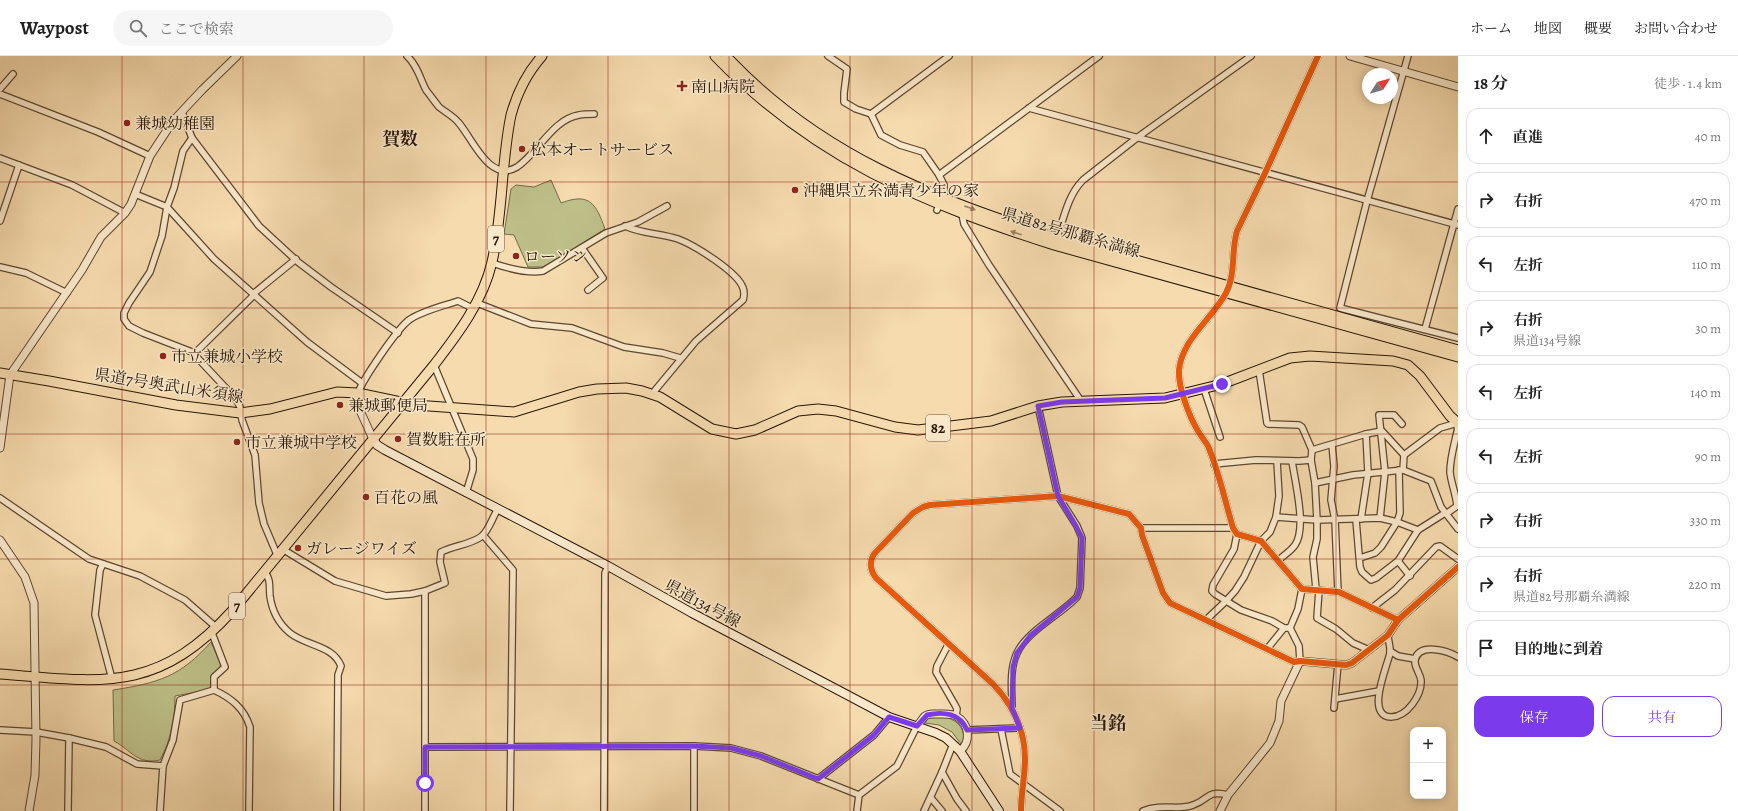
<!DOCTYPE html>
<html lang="ja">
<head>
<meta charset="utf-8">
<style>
	:root { --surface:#fff; --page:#f6f6f6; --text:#222; --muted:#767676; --line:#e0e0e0; --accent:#7c3aed }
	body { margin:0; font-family:Alegreya,"Noto Serif JP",serif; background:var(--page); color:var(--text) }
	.controls { position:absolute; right:12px; bottom:12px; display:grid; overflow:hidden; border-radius:8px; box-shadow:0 2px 10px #0003 }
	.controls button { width:36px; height:36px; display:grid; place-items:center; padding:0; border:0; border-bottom:1px solid var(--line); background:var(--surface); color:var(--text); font:20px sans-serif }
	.compass { position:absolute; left:1362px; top:12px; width:36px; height:36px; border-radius:50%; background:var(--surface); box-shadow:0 2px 10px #0003; rotate:53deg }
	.stop { position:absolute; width:12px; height:12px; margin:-9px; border:3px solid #7c3aed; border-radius:50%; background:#fff }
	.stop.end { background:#7c3aed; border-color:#fff; box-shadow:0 1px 4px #0008 }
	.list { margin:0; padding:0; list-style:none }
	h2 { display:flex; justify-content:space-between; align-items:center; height:52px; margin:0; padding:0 16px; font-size:17px }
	h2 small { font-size:13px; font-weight:400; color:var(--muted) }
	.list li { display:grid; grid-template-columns:26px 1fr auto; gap:12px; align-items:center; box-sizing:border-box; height:56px; margin:0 8px 8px; padding:0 8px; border:1px solid var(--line); border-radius:12px }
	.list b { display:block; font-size:15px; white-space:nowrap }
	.list p { margin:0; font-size:13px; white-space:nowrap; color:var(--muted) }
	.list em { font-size:13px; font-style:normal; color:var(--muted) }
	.actions { display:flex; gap:8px; padding:12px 16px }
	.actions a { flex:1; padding:9px 0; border:1px solid var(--accent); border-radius:12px; text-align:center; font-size:14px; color:var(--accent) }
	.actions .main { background:var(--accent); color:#fff }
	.icon { flex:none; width:22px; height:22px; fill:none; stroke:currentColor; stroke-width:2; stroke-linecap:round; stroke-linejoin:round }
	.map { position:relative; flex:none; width:1458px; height:755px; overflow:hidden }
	header { display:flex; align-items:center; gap:24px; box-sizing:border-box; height:56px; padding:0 20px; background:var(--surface); border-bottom:1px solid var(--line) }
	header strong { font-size:19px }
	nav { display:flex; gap:22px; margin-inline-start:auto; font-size:14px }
	.search { width:280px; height:36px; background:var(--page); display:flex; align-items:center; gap:10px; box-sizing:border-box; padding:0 14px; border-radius:22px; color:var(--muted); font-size:15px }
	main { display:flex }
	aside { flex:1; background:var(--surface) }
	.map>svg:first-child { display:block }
</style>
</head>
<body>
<header>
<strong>Waypost</strong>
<div class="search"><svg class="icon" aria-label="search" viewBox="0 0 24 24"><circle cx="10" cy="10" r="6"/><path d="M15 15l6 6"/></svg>ここで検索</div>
<nav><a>ホーム</a><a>地図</a><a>概要</a><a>お問い合わせ</a></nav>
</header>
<main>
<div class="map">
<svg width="1458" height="755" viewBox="0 0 1458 755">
	<rect width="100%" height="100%" fill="#f6dbae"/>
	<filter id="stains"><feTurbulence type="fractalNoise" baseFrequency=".005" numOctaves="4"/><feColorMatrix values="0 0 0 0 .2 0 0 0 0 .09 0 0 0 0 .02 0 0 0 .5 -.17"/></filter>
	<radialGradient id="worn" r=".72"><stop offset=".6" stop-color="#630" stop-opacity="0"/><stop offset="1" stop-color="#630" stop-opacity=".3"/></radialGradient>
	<!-- green -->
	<g fill="#bec089" stroke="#736b48">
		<path d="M551 124 561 147C590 136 596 148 605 173L544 211H528L514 179 504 178 511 133 516 129 534 131Z"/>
		<path d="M211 586 222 611 211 625 212 633 175 640C175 663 171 684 160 704 137 709 131 694 114 685L113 634C158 627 180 621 211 586Z"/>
		<path d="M943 661C956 663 964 670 964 684L961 688 952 676 939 669 925 667 928 662Z"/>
	</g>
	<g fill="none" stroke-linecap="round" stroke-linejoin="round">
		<defs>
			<g id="minor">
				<path d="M407 0C417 9 420 22 426 34 430 39 435 46 439 51 445 56 453 60 458 66 472 81 489 128 517 111 538 97 553 63 579 59 583 58 589 58 594 58"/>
				<polyline points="828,0 847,13 844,37 844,46 856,53 871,58 881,79 900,89 923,96 939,119 944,129 944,138 937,154"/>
				<path d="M1318 0 1265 117 1237 175C1231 195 1236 218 1226 237 1212 263 1182 283 1179 314 1178 331 1189 360 1198 375 1201 380 1205 385 1208 390 1219 416 1225 445 1233 472L1237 478 1261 485 1302 533 1339 536 1398 564"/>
				<polyline points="1408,0 1367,145 1340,252 1458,282"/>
				<polyline points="0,33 13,18"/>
				<polyline points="0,38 98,76 150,100"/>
				<polyline points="1029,52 1458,169"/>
				<polyline points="182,56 192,82 259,170 298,206 331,231 398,277"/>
				<polyline points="871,58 949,0"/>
				<polyline points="192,82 183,95 174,132 167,151 162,180 150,216 129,247 124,257 124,263 129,270 143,277 192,296 236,343 240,351 242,364 255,399 259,447 264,468 278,501"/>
				<polyline points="0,102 72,129 125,157"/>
				<polyline points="939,119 1099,0"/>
				<polyline points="135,138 167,151 214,203 307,286 362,327"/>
				<polyline points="962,158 964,168 989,209 1081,345"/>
				<polyline points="0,165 19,109"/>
				<path d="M625 170C642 178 660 177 678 183 694 189 738 216 743 232 745 237 744 240 743 244L696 285 652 338"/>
				<path d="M1057 182C1064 161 1068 139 1083 124L1138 81 1251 0"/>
				<polyline points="582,192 603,222 588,234"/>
				<path d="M492 207C507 212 527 218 543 215L606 177 638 166 667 150"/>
				<polyline points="0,211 26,217 67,237"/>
				<polyline points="253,238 296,203"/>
				<polyline points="477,247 531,268 572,272 624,291 663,297 680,302"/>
				<polyline points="1425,273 1458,153"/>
				<polyline points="194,298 254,239"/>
				<polyline points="434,309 473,403 473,414 466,437"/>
				<polyline points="1259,314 1267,367 1268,368 1299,369 1302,371 1312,394 1311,404"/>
				<polyline points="1204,333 1220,381"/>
				<path d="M358 337C363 323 397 273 409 264 421 255 443 250 458 245L474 253"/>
				<polyline points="1332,389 1334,410 1331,444 1335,464 1338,536"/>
				<polyline points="1312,394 1366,378 1382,375 1404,399"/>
				<polyline points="1214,408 1256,404 1299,405 1311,404 1315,427 1317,464 1317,483 1313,501 1316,533"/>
				<polyline points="1403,414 1431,425 1441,451 1458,473"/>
				<polyline points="1315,427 1353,419 1403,414 1404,399 1440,372 1457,367 1458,379"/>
				<polyline points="0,442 89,503 140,520 185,544 217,572"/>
				<path d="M1446 458 1457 450C1456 438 1451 427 1450 416 1450 403 1454 389 1457 376"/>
				<polyline points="1276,461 1317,464 1380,462 1397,466 1418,474"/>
				<polyline points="1380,462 1385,416 1379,359 1394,359 1402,368"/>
				<polyline points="1361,463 1368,417 1366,378"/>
				<polyline points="1356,464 1360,511 1362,516 1371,524 1376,522 1398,505 1418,474 1445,457"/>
				<polyline points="1141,472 1233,472"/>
				<polyline points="1237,478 1234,493 1213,529 1212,535 1215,538 1241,554 1272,565 1284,572 1290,572"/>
				<polyline points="483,479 513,514 510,755"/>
				<path d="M284 494 335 525 386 540 411 538 425 535 445 527 440 506 441 496C454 489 471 489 482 480 489 474 493 460 498 453"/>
				<polyline points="1360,502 1375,497 1381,491 1397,466 1400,457 1399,414"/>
				<path d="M1279 504C1284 499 1291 495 1295 489 1307 472 1295 426 1292 405"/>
				<polyline points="1398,505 1410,520"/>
				<polyline points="103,508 100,514 95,559 112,623"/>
				<path d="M265 516C271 525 269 529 270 540 272 555 278 567 290 577 306 590 333 589 341 610L338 619 337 755"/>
				<polyline points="1319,534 1317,562 1336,573 1353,587 1369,594"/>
				<polyline points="1372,552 1395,534 1436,491 1440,490 1458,503"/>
				<polyline points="1207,563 1226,545 1235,535 1244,521 1261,485 1270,476 1276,461 1279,440 1277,405"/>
				<path d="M212 577 225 611 214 621V634C231 642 244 652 250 671L249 755"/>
				<path d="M1388 579C1388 585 1391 592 1390 597 1387 611 1365 660 1391 661 1407 661 1422 639 1421 624 1420 617 1414 611 1415 604 1419 586 1448 595 1458 601"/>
				<polyline points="948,589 937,610 936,616 955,649 957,653 956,660"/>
				<polyline points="1267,593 1284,572"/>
				<polyline points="1390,595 1398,600 1415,603"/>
				<polyline points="1335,643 1379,635"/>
				<path d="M1012 652C1012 635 1009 614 1017 597 1027 575 1060 559 1077 541L1080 532 1082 482 1077 470 1058 440 1038 350"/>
				<polyline points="1334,652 1338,608"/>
				<polyline points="1001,673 1010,718 1060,755"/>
				<polyline points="0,674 36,676 69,682 106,691 137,708 163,710 160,755"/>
				<polyline points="967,674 1020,672"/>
				<polyline points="425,691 694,690 731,692 761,700 859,739"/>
				<polyline points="163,710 173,684 180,644 214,634"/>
				<polyline points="942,716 957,743 966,755"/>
				<polyline points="818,723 874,679 889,661"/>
				<polyline points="931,742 942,755"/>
				<polyline points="68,755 69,682"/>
				<polyline points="425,755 425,535"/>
				<polyline points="604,755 605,517 608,510"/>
				<polyline points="694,755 694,690"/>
				<polyline points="857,755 859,739 897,710 917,670"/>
				<polyline points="924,755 942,716 953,688"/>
				<path d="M1021 755C1021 737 1025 720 1025 703 1025 674 1012 648 993 628L876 522C870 514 869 506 874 498L913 457 923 451 930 449 1058 440 1129 458 1141 472 1142 479 1163 537 1170 547 1294 606 1300 605 1299 590 1290 572 1298 553 1302 533"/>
				<path d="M1143 755C1162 747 1179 755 1193 749 1211 743 1205 734 1228 739"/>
			</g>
			<g id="tertiary">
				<polyline points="1350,0 1458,31"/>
				<polyline points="358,337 357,348 373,383"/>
				<polyline points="0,392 10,319 82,214 101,181 125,157 131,148 150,100 173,65 202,34 237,0"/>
				<polyline points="0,484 25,521 34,547 36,683 35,719 29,755"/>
				<path d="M917 670C920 667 922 663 925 660 929 657 933 658 937 658 944 658 951 657 956 660 970 668 971 686 960 695"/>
				<polyline points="1220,755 1228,739 1270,687 1279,665 1281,645 1300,605 1346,609 1352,607 1388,579 1398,564 1458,511"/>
			</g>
			<polyline id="secondary" points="373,383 377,389 385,394 608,510 692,557 889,661 936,677 946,682 960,695 999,755"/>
			<g id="primary">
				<path d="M715 0C815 103 920 146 1054 189L1458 301"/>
				<path d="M726 0C819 99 930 141 1057 182L1458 294"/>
				<polyline points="0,317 49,325 176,349 240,357 270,353 337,336 358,337 415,349 514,356 579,336 597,333 626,332 642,335 660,341 712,373 736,378 755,374 798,355 818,353 836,355 895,371 918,374 991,365 1038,350 1062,346 1165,342 1222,328 1290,302 1310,300 1393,305 1408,309 1420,320 1450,360 1458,367"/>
				<path d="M0 618C103 626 157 638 233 554L434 309C458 278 483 245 492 206 503 158 501 107 511 59 517 37 527 17 542 0"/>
			</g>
		</defs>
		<!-- minor casing -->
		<use href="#minor" stroke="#5c4731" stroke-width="8"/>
		<!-- tertiary casing -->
		<use href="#tertiary" stroke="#5c4731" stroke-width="9"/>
		<!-- secondary casing -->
		<use href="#secondary" stroke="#281607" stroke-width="10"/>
		<!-- primary casing -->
		<use href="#primary" stroke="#281607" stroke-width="11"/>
		<!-- minor -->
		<use href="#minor" stroke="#f9e8ca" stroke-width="5.5"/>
		<!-- tertiary -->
		<use href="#tertiary" stroke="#f9e8ca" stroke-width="7"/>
		<!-- secondary -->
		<use href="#secondary" stroke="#f9e8ca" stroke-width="8"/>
		<!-- primary -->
		<use href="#primary" stroke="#f6dbae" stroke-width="9"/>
		<defs>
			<g id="cycleway">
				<path d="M1318 0 1265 117 1237 175C1231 195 1236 218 1226 237 1212 263 1182 283 1179 314 1178 331 1189 360 1198 375 1201 380 1205 385 1208 390 1219 416 1225 445 1233 472L1237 478 1261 485 1302 533 1339 536 1398 564"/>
				<path d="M1021 755C1021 737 1025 720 1025 703 1025 674 1012 648 993 628L876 522C870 514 869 506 874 498L913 457 923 451 930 449 1058 440 1129 458 1141 472 1142 479 1163 537 1170 547 1294 606 1300 605 1346 609 1352 607 1388 579 1398 564 1458 511"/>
			</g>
		</defs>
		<!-- cycleway casing -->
		<use href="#cycleway" stroke="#f9e8ca" stroke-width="8"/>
		<!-- cycleway -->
		<use href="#cycleway" stroke="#e8590c" stroke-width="6"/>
	</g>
	<!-- one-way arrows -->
	<defs><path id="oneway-solid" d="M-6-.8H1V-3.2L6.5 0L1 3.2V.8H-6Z"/></defs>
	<g fill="#998263">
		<use href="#oneway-solid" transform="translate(970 152) rotate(20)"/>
		<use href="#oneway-solid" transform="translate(1016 177) rotate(-162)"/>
	</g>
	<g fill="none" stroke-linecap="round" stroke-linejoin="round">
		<!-- route -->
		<path stroke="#7c3aed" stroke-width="5" d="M425 727V691L694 690 731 692 761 700 818 723 874 679 889 661 917 670 927 659C944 655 960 658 967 674L1020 672 1012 652 1013 611 1017 597 1030 580 1077 541 1080 532 1082 482 1076 470 1058 440 1038 350 1062 346 1165 342 1222 328"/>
	</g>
	<!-- grid -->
	<path fill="none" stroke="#8f2418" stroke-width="1" stroke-opacity="0.55" d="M122 0V755M243 0V755M364 0V755M486 0V755M608 0V755M729 0V755M850 0V755M972 0V755M1094 0V755M1215 0V755M1336 0V755M0 126H1458M0 252H1458M0 378H1458M0 503H1458M0 629H1458"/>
	<!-- markers -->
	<g fill="#8f2418" stroke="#f9e8ca" stroke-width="1.5">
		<path d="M680 24h4v4h4v4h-4v4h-4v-4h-4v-4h4z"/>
		<circle cx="127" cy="67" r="4"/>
		<circle cx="522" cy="93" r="4"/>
		<circle cx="795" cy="134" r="4"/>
		<circle cx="516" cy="200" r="4"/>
		<circle cx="163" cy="300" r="4"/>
		<circle cx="340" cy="349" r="4"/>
		<circle cx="398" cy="383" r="4"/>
		<circle cx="237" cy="386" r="4"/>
		<circle cx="366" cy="441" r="4"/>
		<circle cx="298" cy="492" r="4"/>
	</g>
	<g text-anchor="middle" stroke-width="3" stroke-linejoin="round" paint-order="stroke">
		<!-- shield labels -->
		<g fill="#f9e8ca" stroke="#675542" stroke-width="1">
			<rect x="488" y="170" width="16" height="26" rx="3"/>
			<rect x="926" y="359" width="24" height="26" rx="3"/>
			<rect x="229" y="537" width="16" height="26" rx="3"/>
		</g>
		<g font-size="15" font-weight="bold" fill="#281607">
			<text x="496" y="188">7</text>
			<text x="938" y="377">82</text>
			<text x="237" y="555">7</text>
		</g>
		<!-- poi labels -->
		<g font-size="16" fill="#281607" stroke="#f9e8ca" text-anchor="start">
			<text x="691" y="36">南山病院</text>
			<text x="135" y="73">兼城幼稚園</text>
			<text x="530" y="99">松本オートサービス</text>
			<text x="803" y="140">沖縄県立糸満青少年の家</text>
			<text x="524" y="206">ローソン</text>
			<text x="171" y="306">市立兼城小学校</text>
			<text x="348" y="355">兼城郵便局</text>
			<text x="406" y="389">賀数駐在所</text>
			<text x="245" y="392">市立兼城中学校</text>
			<text x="374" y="447">百花の風</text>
			<text x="306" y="498">ガレージワイズ</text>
		</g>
		<!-- street labels -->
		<g font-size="16" fill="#281607" stroke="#f9e8ca">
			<text transform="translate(1071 176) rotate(16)" y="6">県道82号那覇糸満線</text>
			<text transform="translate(169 329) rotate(9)" y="6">県道7号奥武山米須線</text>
			<text transform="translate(703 547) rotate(28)" y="6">県道134号線</text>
		</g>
		<!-- quarter labels -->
		<g font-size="18" font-weight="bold" fill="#281607" stroke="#f9e8ca">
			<text x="400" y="89">賀数</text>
			<text x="1108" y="673">当銘</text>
		</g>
	</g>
	<rect width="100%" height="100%" filter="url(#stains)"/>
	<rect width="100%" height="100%" fill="url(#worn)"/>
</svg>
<div class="controls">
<button>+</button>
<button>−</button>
</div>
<svg class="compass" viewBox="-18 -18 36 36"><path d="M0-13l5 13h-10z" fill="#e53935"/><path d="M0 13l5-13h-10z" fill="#767676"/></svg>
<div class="stop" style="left:425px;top:727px"></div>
<div class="stop end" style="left:1222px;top:328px"></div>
</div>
<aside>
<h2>18 分<small>徒歩 · 1.4 km</small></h2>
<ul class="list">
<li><svg class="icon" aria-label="ahead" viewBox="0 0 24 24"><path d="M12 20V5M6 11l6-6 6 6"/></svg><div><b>直進</b></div><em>40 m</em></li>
<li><svg class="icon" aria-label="right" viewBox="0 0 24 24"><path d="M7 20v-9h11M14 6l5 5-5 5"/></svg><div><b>右折</b></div><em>470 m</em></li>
<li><svg class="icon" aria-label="left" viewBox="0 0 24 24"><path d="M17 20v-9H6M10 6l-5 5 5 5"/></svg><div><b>左折</b></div><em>110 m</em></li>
<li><svg class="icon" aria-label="right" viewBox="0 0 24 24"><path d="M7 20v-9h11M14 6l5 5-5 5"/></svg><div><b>右折</b><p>県道134号線</p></div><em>30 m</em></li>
<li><svg class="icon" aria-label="left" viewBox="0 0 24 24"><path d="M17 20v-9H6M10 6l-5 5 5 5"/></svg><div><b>左折</b></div><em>140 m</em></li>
<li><svg class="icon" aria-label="left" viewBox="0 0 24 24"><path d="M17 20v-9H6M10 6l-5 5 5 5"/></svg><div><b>左折</b></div><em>90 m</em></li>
<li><svg class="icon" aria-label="right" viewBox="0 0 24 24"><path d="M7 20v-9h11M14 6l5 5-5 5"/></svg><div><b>右折</b></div><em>330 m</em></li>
<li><svg class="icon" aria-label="right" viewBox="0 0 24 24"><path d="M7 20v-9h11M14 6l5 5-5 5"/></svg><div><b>右折</b><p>県道82号那覇糸満線</p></div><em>220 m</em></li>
<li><svg class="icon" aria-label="arrive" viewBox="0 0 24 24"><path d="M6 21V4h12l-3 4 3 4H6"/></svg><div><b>目的地に到着</b></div></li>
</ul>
<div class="actions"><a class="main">保存</a><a>共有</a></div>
</aside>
</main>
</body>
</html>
